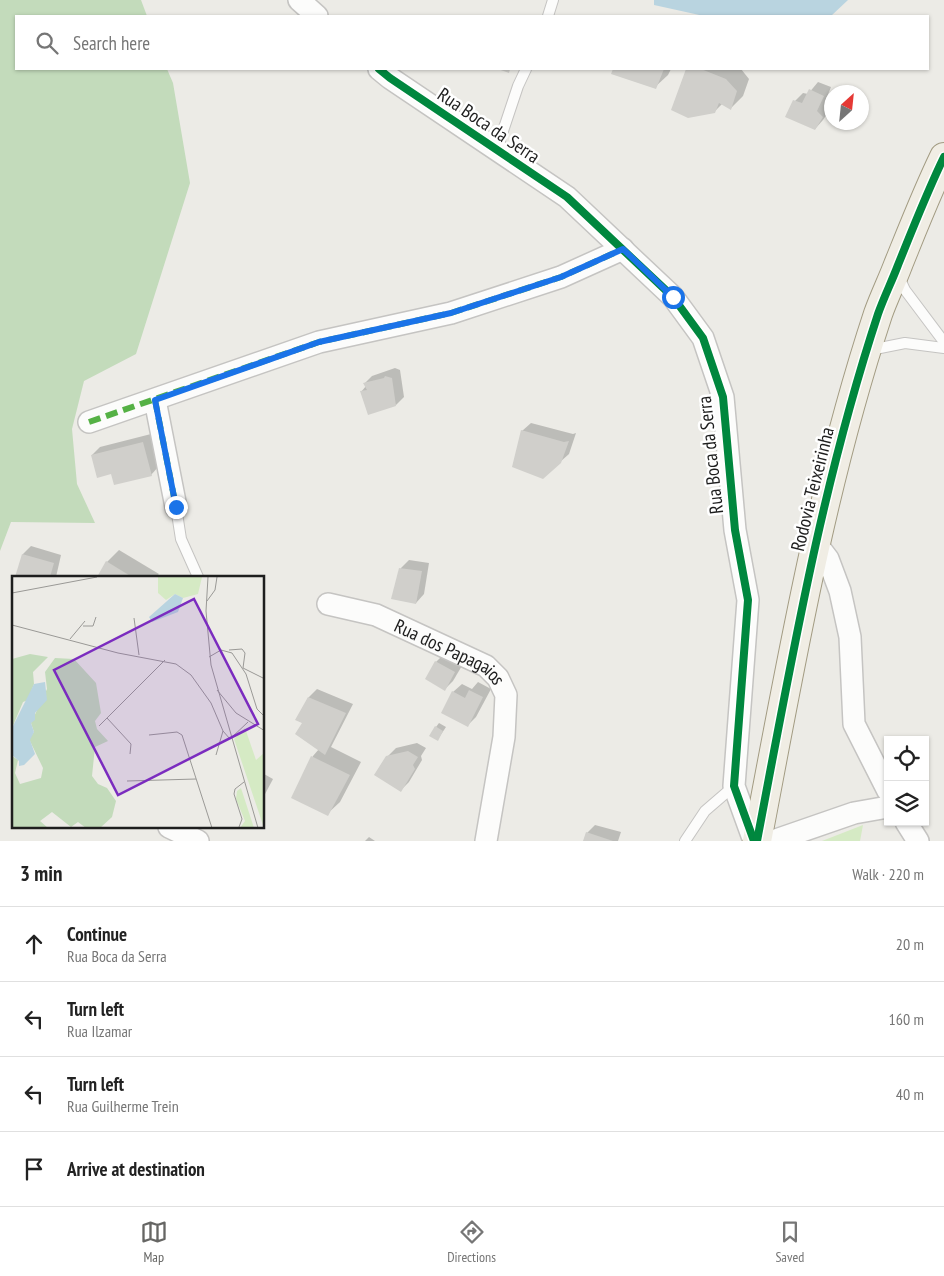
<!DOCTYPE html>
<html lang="en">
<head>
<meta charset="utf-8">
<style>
	:root { --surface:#fff; --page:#f2f2f2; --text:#222; --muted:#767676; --line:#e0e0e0; --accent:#666664 }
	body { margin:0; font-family:"PT Sans Narrow",sans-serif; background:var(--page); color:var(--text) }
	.controls { position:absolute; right:15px; bottom:15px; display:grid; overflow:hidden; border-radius:0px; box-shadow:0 1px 4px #0004 }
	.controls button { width:45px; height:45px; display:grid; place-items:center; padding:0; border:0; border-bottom:1px solid var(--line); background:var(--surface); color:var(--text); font:25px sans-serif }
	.compass { position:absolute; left:824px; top:85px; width:45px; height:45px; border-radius:50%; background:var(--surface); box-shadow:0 1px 4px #0004; rotate:27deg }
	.stop { position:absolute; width:15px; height:15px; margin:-11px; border:4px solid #1a73e8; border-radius:50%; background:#fff }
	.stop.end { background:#1a73e8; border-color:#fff; box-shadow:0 1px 5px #0008 }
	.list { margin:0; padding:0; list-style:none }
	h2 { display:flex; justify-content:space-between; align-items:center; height:65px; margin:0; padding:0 20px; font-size:21px }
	h2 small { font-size:16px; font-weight:400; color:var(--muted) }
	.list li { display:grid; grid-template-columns:32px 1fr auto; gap:15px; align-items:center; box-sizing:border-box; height:75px; padding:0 20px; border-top:1px solid var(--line) }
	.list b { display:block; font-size:19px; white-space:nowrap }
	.list p { margin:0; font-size:16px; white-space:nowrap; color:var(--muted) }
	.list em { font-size:16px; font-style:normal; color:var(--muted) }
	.icon { flex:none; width:28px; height:28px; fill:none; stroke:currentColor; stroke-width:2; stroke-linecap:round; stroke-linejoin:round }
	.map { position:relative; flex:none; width:944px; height:841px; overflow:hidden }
	.search { position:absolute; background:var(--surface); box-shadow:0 1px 4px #0004; left:15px; right:15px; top:15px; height:55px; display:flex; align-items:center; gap:12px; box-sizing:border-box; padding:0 18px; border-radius:0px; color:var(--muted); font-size:19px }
	.sheet { height:365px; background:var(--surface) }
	nav { display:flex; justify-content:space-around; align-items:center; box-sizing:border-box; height:70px; border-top:1px solid var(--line); background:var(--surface); font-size:14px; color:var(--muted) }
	nav a { display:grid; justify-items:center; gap:2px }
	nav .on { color:var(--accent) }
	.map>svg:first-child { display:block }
</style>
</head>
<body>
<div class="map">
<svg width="944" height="841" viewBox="0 0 944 841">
	<rect width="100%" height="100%" fill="#ecebe6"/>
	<!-- grass -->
	<polygon fill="#d5eac4" points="863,825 860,841 822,841"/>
	<!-- forest -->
	<polygon fill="#c3dbbb" points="0,0 141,0 147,16 16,16 16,69 167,69 173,83 190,183 136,354 84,381 72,429 77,484 95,523 11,522 0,551"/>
	<!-- water -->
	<polygon fill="#b9d4e0" points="654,0 848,0 831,16 704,16 654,5"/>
	<!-- shadow -->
	<g fill="#0003">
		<polygon points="614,69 671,69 668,75 655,87 613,73"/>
		<polygon points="688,69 741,69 749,79 743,96 731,108 723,103 714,112 673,109"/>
		<polygon points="818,82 831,87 825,102 831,108 823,120 815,129 795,101 803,93 808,94"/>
		<polygon points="395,368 400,370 404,397 396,405 361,392 366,386 364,384 372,376"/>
		<polygon points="531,423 573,434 576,433 569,454 560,462 522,431"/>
		<polygon points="151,434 159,466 151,475 112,472 92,455 100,447"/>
		<polygon points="31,546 61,555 56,577 16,577 23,554"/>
		<polygon points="119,550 159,574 156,577 99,577 107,562"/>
		<polygon points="409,560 429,563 424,594 416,603 393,598 401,568"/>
		<polygon points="444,654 463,664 453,681 445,689 436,662"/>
		<polygon points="478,682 491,689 476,717 468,725 453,692 462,684 472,689"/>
		<polygon points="317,689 353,704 331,747 361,762 340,802 327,814 293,797 313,756 319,749 303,723 297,720 309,697"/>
		<polygon points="439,723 446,727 438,739 436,727"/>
		<polygon points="417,743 426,748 421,756 422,760 409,782 401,790 387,757 396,748"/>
		<polygon points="264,774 273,779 264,796"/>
		<polygon points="595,825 621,832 618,841 585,841 587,833"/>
		<polygon points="369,837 375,841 365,841"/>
	</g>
	<!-- building -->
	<g fill="#d0cfcb">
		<polygon points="498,69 510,69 509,73"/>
		<polygon points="613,69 664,69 656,89 611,74"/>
		<polygon points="686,69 701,69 726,79 737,91 731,110 719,103 715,113 688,118 671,110"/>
		<polygon points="809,89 824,96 817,111 823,117 815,130 785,117 793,100 802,103"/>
		<polygon points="385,376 392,378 396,406 368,415 360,391 367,390 363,383 384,378"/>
		<polygon points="521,430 564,442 569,441 561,463 543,479 512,467"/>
		<polygon points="143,442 152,476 114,485 111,474 97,478 91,455"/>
		<polygon points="22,554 54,563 50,577 15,577"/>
		<polygon points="106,561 132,577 97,577"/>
		<polygon points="399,568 422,571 416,604 391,599"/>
		<polygon points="435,661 455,672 445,691 425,679"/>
		<polygon points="469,690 483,697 468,727 441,713 452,691 465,698"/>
		<polygon points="308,697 346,713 325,755 295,734 302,723 295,720"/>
		<polygon points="435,726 443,731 438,741 429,736"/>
		<polygon points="408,751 418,757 413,765 415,769 401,792 374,775 386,756"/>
		<polygon points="311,756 350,775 328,816 291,798"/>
		<polygon points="586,832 613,841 583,841"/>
	</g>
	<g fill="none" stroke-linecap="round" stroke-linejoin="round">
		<defs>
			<g id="lane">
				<polyline points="548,16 553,0"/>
				<polyline points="497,149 518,86 526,69"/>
				<polyline points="898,275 905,290 944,342"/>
				<polyline points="870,350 905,343 944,348"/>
				<polyline points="176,507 181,539 198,577"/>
				<polyline points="685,841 705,811 734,786"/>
			</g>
			<g id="street">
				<polyline points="299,0 317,16"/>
				<polyline points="379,69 390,78 567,197 673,297 703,338 723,397 735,530 748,600 734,786 754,841"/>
				<polyline points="155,400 176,507"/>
				<polyline points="89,422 319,342 451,313 561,277 623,249"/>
				<polyline points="815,542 828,559 840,591 850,637 854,724 888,791"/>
				<path id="s1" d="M328 604 376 615 486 666 498 678 506 695 504 737 486 841"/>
				<polyline points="906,822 918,841"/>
				<polyline points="169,827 198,841"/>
				<polyline points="773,841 854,813 888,807"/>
			</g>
			<path id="primary" d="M757 841C791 663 821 487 878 314 884 297 892 281 898 265 913 228 927 192 944 157"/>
		</defs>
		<!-- lane casing -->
		<use href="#lane" stroke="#c5c4c2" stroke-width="12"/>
		<!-- street casing -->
		<use href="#street" stroke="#c5c4c2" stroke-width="24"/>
		<!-- primary casing -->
		<use href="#primary" stroke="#a29b82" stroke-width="30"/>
		<!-- lane -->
		<use href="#lane" stroke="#fcfcfb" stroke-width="10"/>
		<!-- street -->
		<use href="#street" stroke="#fcfcfb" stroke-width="21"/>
		<!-- primary -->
		<use href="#primary" stroke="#f0ede4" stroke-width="28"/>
		<!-- quiet -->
		<g stroke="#55b145" stroke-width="6" stroke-dasharray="12 6" stroke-linecap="butt">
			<polyline points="155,400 176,507"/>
			<polyline points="89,422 319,342 451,313 561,277 623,249"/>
		</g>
		<defs>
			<g id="cycleway">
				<polyline points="379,69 390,78 567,197 673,297 703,338 723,397 735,530 748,600 734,786 754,841"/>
				<path d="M757 841C791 663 821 487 878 314 884 297 892 281 898 265 913 228 927 192 944 157"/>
			</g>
		</defs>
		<!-- cycleway casing -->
		<use href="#cycleway" stroke="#fff" stroke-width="11"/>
		<!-- cycleway -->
		<use href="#cycleway" stroke="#00873e" stroke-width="8"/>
	</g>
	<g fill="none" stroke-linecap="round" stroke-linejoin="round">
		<!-- route -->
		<polyline stroke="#1a73e8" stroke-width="6" points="176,507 155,400 319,342 451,313 561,277 623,249 673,297"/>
	</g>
	<g text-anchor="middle" stroke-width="5" stroke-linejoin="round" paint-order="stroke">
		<!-- street labels -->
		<g font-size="19" fill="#1e1e1e" stroke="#fff">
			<text transform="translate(489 125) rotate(34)" y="7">Rua Boca da Serra</text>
			<text transform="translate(710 455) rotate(-96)" y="7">Rua Boca da Serra</text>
			<text transform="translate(812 489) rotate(-76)" y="7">Rodovia Teixeirinha</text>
			<text dy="7" stroke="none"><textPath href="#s1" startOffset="132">Rua dos Papagaios</textPath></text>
		</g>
	</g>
	<!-- overview -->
	<g transform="translate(12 576)">
		<rect width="252" height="252" fill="#ecebe6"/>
		<path d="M146 1H190L186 18 171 22 163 18 154 24 146 17ZM233 152 244 184 252 177V252L222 163ZM229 212 242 252H228L233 245 224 223 225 215Z" fill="#d5eac4"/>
		<path d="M18 78 36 81 21 96 22 108 16 124 11 126 0 152V83ZM43 82 62 83 84 107 89 137 83 145 85 153 96 165 83 171 80 200 86 208 95 212 104 225 100 241 88 252H74L66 246 59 251 40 236 28 245 36 252H0V180L6 184 3 197 8 208 29 202 31 192 17 163 22 156 19 147 35 113 33 96Z" fill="#c3dbbb"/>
		<path d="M163 18 171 22 166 36 140 46 137 41ZM33 106 35 124 23 137V144L19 147 22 156 18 164 23 178 12 189 7 190V185L0 179V152L22 108Z" fill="#b9d4e0"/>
		<path fill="none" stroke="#9a9996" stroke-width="1" d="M196 1 194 35 199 89 246 252M0 17 85 1M195 25 203 14 205 1M122 42 127 79M0 49 106 77 164 88 179 99 199 127 211 155 218 163 236 146M71 50H81L84 41M58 63 73 45M217 74 230 73 233 77 231 92 253 103M197 81 209 74 220 77 234 98 245 133 253 141M205 114 224 137 253 155M95 142 119 168 118 178M87 150 153 84M137 159 165 156 170 159 200 252M204 179 211 155M115 205 184 203M227 251 230 243 222 218 223 213 232 206"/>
		<path fill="#7b2cbf" fill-opacity="0.15" stroke="#7b2cbf" stroke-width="2.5" d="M182 23 246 148 106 219 42 94Z"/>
		<rect width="252" height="252" fill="none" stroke="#1e1e1e" stroke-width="2.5"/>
	</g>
</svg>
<div class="controls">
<button><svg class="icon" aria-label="locate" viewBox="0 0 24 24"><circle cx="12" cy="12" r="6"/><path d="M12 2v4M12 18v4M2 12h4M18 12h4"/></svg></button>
<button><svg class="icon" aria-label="layers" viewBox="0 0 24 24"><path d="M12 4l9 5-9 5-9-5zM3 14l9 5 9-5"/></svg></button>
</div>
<svg class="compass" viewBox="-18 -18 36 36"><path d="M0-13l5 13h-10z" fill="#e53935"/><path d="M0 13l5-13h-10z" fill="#767676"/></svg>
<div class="stop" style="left:673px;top:297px"></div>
<div class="stop end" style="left:176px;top:507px"></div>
<div class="search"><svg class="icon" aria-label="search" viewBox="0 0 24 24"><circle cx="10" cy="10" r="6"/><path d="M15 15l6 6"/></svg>Search here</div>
</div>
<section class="sheet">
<h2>3 min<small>Walk · 220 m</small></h2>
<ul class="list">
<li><svg class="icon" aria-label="ahead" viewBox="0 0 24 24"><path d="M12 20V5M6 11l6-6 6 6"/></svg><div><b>Continue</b><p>Rua Boca da Serra</p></div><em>20 m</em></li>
<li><svg class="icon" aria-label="left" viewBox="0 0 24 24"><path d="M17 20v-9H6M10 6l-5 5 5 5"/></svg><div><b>Turn left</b><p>Rua Ilzamar</p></div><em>160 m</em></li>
<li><svg class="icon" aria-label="left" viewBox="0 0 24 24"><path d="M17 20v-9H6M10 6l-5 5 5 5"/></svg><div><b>Turn left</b><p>Rua Guilherme Trein</p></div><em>40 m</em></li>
<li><svg class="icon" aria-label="arrive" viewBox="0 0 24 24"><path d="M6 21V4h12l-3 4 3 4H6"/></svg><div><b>Arrive at destination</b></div></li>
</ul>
</section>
<nav>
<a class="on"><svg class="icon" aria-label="map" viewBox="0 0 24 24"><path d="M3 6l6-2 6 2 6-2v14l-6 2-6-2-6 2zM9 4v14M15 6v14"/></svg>Map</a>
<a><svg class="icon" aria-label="directions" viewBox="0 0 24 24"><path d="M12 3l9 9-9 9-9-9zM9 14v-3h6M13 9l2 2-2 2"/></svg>Directions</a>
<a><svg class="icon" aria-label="saved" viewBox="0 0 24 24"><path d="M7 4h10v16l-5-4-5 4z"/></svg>Saved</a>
</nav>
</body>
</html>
